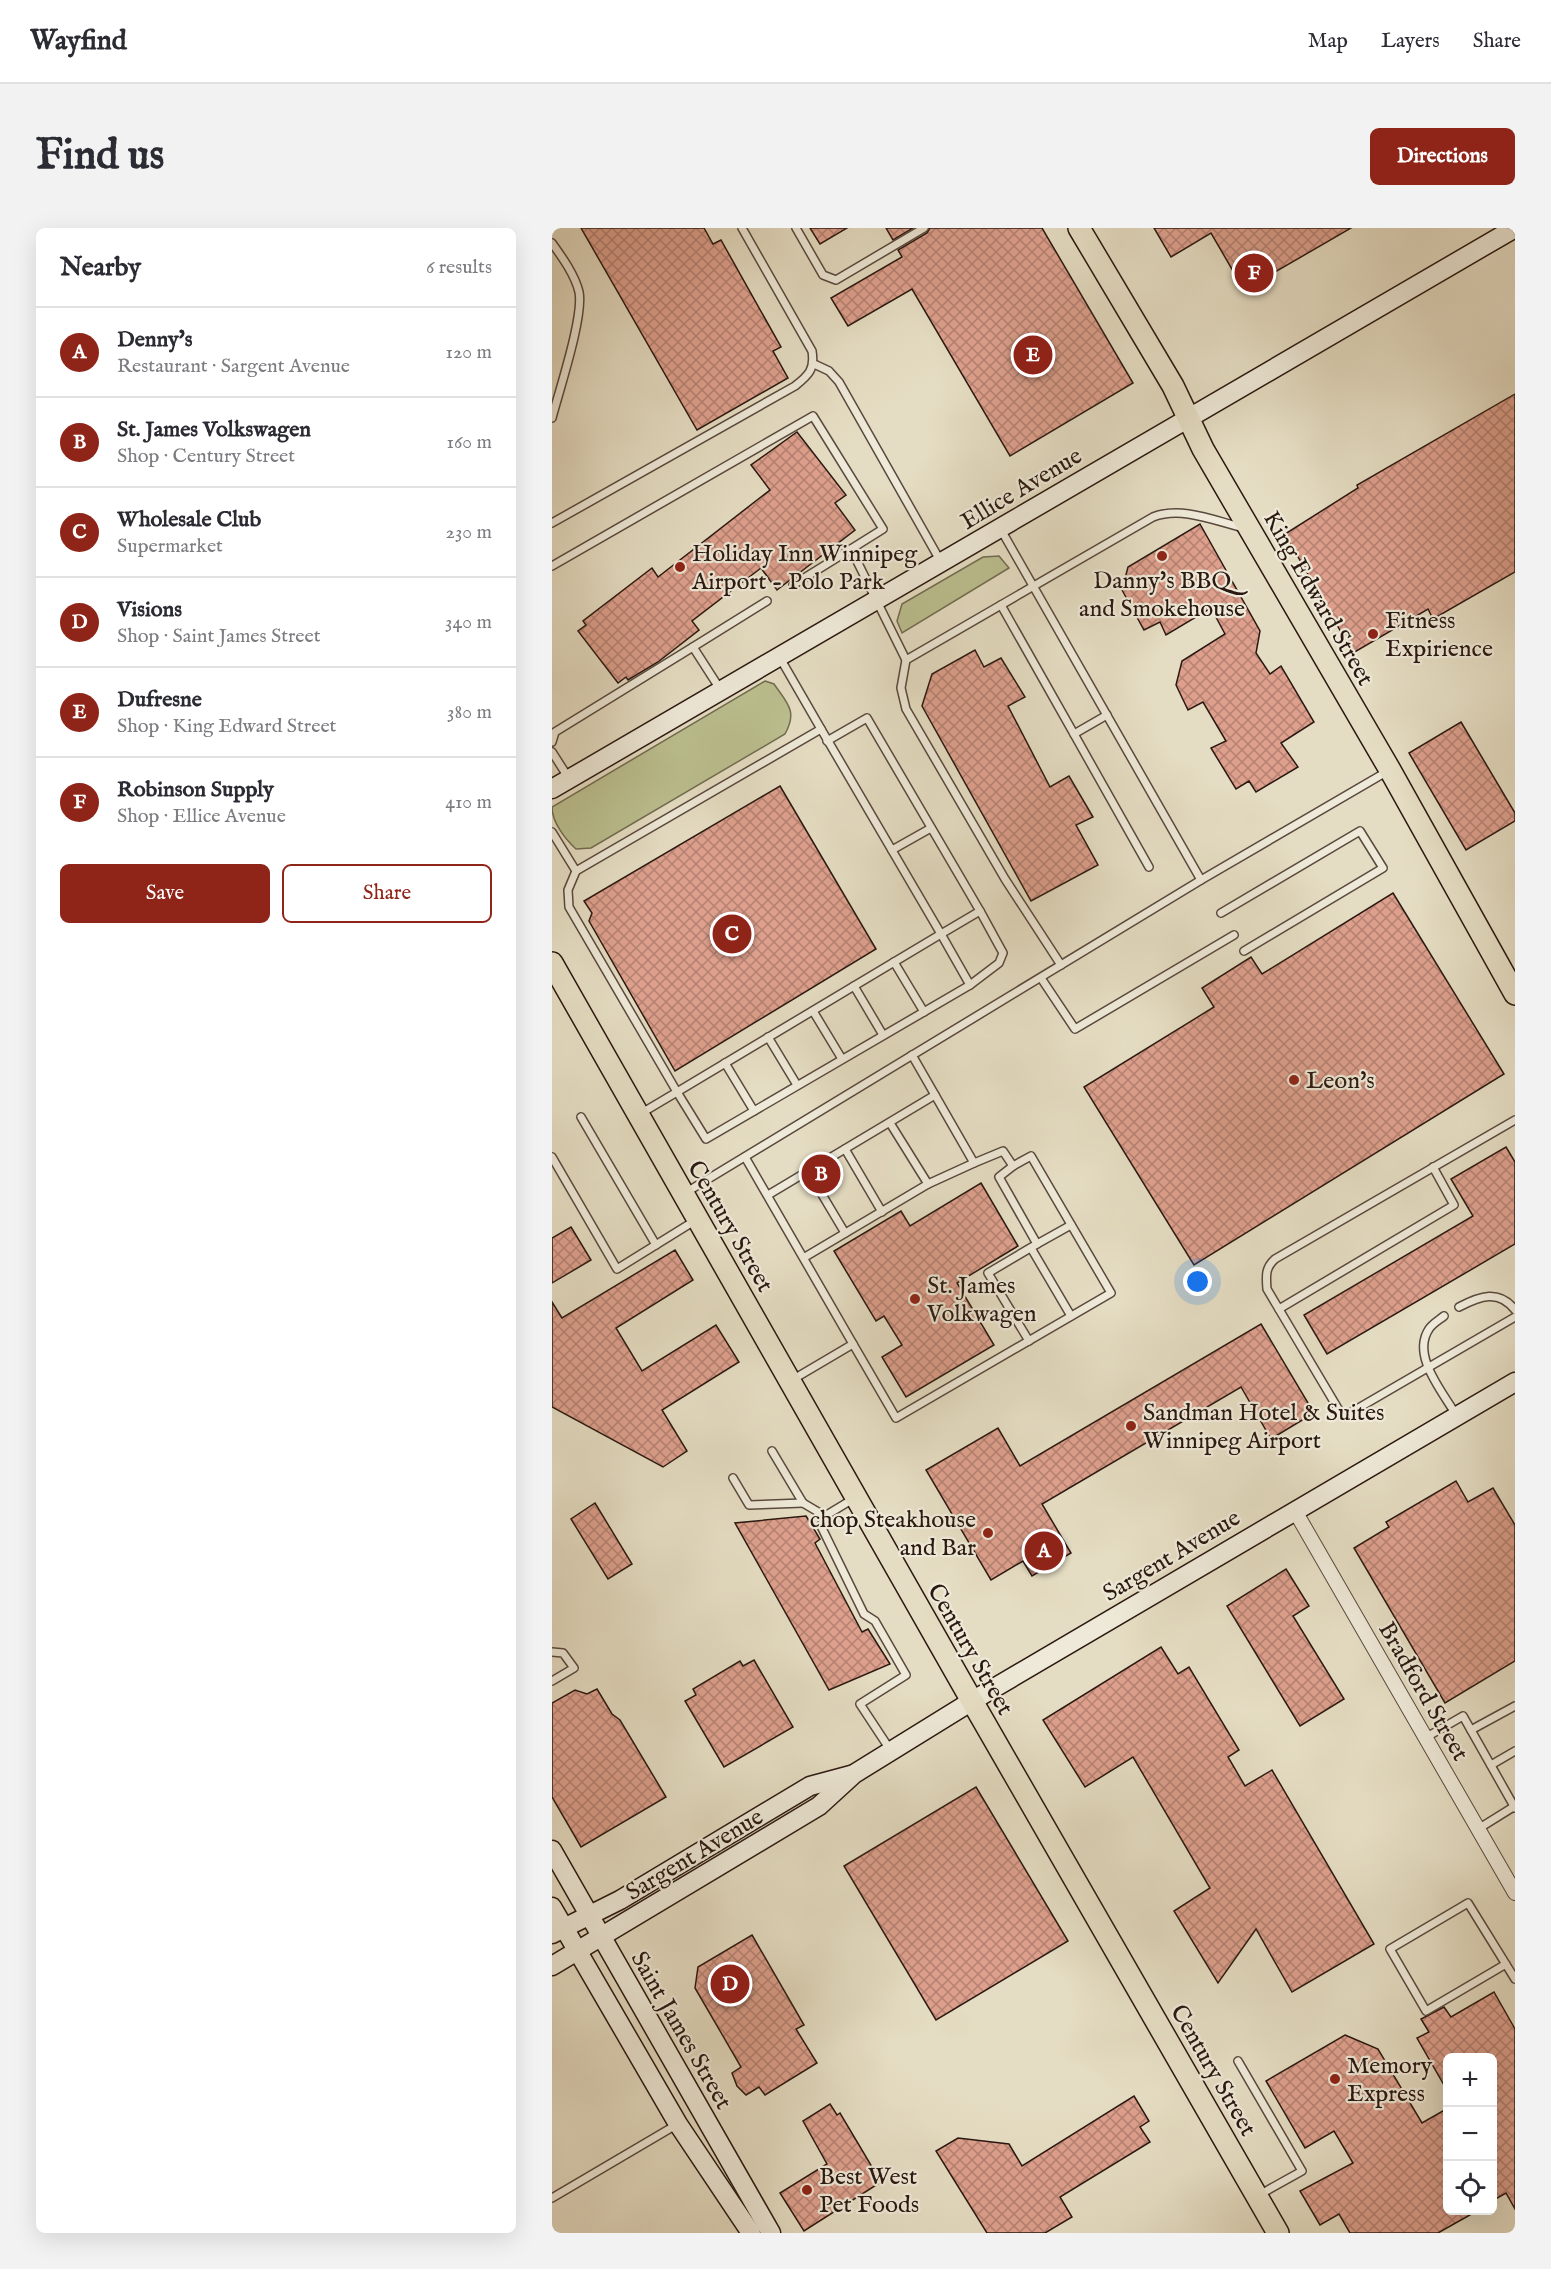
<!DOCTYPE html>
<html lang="en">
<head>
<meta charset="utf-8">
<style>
	:root { --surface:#fff; --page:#f2f2f3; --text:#2b2b33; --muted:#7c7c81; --line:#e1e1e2; --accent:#8f2418 }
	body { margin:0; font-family:"IM FELL English",serif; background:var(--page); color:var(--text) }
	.controls { position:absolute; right:18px; bottom:18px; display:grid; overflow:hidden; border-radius:9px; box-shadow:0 6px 24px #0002 }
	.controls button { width:54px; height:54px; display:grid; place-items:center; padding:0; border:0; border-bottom:2px solid var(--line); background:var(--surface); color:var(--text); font:30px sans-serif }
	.you { position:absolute; left:646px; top:1054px; width:21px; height:21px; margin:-15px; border:4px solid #fff; border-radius:50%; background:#1a73e8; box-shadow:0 0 0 9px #1a73e833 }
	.badge { display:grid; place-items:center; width:39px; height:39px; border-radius:50%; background:var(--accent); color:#fff; font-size:20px; font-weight:700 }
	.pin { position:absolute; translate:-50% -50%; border:3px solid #fff; box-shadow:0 2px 6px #0006 }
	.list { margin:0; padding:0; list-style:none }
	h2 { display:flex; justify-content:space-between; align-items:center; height:78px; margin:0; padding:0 24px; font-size:26px }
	h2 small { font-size:20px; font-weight:400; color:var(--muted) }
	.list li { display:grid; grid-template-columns:39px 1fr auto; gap:18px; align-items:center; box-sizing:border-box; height:90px; padding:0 24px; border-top:2px solid var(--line) }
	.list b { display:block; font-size:22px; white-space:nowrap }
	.list p { margin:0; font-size:20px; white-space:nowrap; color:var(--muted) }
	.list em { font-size:20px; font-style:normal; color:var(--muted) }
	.actions { display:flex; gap:12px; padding:18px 24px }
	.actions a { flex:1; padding:14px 0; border:2px solid var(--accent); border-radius:9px; text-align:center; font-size:21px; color:var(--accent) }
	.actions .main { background:var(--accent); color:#fff }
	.icon { flex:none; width:33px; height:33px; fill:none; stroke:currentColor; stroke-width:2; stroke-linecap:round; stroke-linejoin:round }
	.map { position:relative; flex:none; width:963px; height:2005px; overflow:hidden; border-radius:9px }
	header { display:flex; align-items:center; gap:36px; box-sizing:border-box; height:84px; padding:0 30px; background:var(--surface); border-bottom:2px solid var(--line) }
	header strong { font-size:28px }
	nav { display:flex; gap:33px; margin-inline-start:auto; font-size:21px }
	.intro { display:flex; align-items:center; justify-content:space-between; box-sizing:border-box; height:144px; padding:0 36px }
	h1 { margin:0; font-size:42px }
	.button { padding:15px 27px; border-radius:9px; background:var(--accent); color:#fff; font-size:21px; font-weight:700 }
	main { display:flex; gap:36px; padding:0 36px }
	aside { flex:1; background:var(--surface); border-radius:9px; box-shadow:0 6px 24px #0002 }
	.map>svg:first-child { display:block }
</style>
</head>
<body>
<header>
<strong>Wayfind</strong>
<nav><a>Map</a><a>Layers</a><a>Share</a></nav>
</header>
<div class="intro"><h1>Find us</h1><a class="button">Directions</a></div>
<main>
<aside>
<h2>Nearby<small>6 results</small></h2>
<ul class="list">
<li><span class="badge">A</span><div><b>Denny's</b><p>Restaurant · Sargent Avenue</p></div><em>120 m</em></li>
<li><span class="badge">B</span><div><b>St. James Volkswagen</b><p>Shop · Century Street</p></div><em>160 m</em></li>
<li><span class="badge">C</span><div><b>Wholesale Club</b><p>Supermarket</p></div><em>230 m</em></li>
<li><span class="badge">D</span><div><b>Visions</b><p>Shop · Saint James Street</p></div><em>340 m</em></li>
<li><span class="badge">E</span><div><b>Dufresne</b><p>Shop · King Edward Street</p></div><em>380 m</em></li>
<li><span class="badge">F</span><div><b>Robinson Supply</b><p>Shop · Ellice Avenue</p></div><em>410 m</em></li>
</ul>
<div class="actions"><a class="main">Save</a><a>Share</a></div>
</aside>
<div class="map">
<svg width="963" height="2005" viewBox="0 0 963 2005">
	<defs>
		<pattern id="building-cross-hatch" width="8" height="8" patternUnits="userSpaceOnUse" patternTransform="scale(1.5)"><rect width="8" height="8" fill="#dea08d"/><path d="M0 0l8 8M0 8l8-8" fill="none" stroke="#b48172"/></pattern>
	</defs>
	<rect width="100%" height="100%" fill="#e5ddc3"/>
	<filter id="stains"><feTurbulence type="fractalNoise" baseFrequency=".00333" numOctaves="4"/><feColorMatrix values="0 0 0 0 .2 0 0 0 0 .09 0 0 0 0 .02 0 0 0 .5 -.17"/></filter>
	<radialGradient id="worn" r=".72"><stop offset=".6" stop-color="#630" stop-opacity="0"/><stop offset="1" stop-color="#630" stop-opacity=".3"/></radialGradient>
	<!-- green -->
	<g fill="#bbbf8f" stroke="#726c50" stroke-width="1.5">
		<polygon points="447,328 457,340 350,405 345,393 350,376 431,329"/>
		<path d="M213 453 222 456C235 475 246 483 233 506L39 620 24 621C13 611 0 594 0 579Z"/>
	</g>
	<!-- building -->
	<g fill="url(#building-cross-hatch)" stroke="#2a1811" stroke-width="1.5">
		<polygon points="29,0 152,0 161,16 169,12 229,119 221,123 236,150 145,202"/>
		<polygon points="258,0 295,0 268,16"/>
		<polygon points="334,0 361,0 341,12"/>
		<polygon points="378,0 490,0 581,155 458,228 360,61 296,98 279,70 350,29 346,22 375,5"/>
		<polygon points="602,0 799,0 692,62 659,5 619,29"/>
		<polygon points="963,166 963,344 881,391 876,381 801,425 733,306 806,260 805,257"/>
		<polygon points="245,204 294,267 283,275 303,302 225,362 209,340 140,393 147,402 106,434 76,452 74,449 66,455 26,403 34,397 31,393 100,340 106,349 218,262 199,237"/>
		<polygon points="648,296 708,403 704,425 718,446 729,438 762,494 729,515 746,539 704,564 697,553 684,561 659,520 674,513 651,474 636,482 624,457 630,433 673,406 659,380 614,407 608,394 592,402 570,362 576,339"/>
		<polygon points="423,422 432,439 449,430 473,469 456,478 498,559 517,548 541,589 524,597 546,637 479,673 370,478 380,446"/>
		<polygon points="909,494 963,585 963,593 914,622 857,525"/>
		<polygon points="228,558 324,721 123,843 37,693 40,685 32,673"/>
		<polygon points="841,665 952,846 642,1037 532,859 662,779 650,760 699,729 710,746"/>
		<polygon points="954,919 963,934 963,1016 775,1126 752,1087 921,988 899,951"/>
		<polygon points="429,955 466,1018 405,1055 442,1117 354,1169 330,1129 350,1117 332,1088 324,1093 282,1023 349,983 358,998"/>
		<polygon points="19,999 39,1032 0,1055 0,1010"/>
		<polygon points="123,1022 141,1052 64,1100 90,1143 164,1097 187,1134 110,1182 135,1223 111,1239 0,1179 0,1074 10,1090"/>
		<polygon points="709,1096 762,1185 719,1211 689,1159 490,1276 519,1325 480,1348 471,1333 439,1352 374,1242 446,1200 468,1238"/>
		<polygon points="904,1253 916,1274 941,1260 963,1297 963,1433 893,1475 802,1320 837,1299 834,1294"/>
		<polygon points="43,1275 80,1336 56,1351 19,1291"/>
		<polygon points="254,1288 268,1311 263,1315 310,1404 316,1401 338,1436 277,1462 183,1295"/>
		<polygon points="734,1341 757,1378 741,1388 792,1471 748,1498 675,1378"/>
		<polygon points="609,1419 626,1446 637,1439 687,1522 676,1529 693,1558 720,1542 822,1716 740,1764 704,1701 666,1755 622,1683 658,1660 581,1529 533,1559 491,1492"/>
		<polygon points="202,1432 241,1499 172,1539 133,1473 144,1467 141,1461 188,1433 191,1438"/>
		<polygon points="45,1461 60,1486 68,1492 114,1569 29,1619 0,1569 0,1475 23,1462 35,1466"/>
		<polygon points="424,1559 516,1713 384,1792 292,1638"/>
		<polygon points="200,1707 252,1797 244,1801 265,1835 213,1867 207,1859 194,1867 185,1858 180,1845 189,1839 143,1760 146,1739"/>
		<polygon points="942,1764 963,1801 963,1981 954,1965 940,1973 940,1830 896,1830 896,1864 865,1810 877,1804 869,1791 892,1779 899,1789"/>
		<polygon points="793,1807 826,1821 870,1895 896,1880 896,1983 925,1983 886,2005 798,2005 787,1986 768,1997 748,1963 801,1935 782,1903 753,1920 714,1853"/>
		<polygon points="582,1868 597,1893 588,1899 598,1914 508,1969 520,1989 493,2005 435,2005 384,1923 406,1910 457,1916 470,1938"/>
		<polygon points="278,1876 285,1887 288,1885 329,1954 252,2003 228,1965 275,1936 251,1893"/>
	</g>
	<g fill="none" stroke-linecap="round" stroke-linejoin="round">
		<defs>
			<g id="lane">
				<polyline points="244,0 271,47 284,52 372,0"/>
				<path d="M0 15C10 29 23 47 27 64 32 88 7 163 0 190"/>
				<polyline points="262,136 277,143 287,154 389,334"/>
				<path d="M0 295 243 158C257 147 263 141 260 123L190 0"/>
				<polyline points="448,300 649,652 836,543"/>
				<path d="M0 338 261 188 331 301 299 321 354 432 601 289C630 278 663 293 692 300"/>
				<polyline points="241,357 299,321"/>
				<polyline points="449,377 522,506 555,487"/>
				<polyline points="141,419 215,373"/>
				<polyline points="354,432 349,460 354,481 453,651 509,737"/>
				<polyline points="269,501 389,706 125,864 154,911 418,757 447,735 451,725 428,683"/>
				<polyline points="522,506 597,639"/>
				<polyline points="275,513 315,490 428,683 389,706 418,757"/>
				<polyline points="0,514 3,504 141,419 168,461"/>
				<polyline points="0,524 16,549"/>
				<polyline points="0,604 24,643 269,501 228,430"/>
				<polyline points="340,622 379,600"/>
				<polyline points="24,643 16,662 17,679 125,864 88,886"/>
				<polyline points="669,685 808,603 831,640 692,723"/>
				<polyline points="342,734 372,784"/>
				<polyline points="489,750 523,801 682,707"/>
				<polyline points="302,758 331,807"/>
				<polyline points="261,783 290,831"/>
				<polyline points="216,809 245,857"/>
				<polyline points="173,835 202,883"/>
				<polyline points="29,889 104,1017"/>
				<path d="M963 892 723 1031C713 1040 714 1048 715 1061L791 1189 963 1089"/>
				<polyline points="338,895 376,956"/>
				<polyline points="293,921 330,984"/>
				<polyline points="0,929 65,1041 144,992"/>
				<polyline points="193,929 301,1116 240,1152"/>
				<polyline points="461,938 447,949 485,1016 519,997"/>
				<polyline points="256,943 293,1005"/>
				<polyline points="133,965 649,652"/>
				<polyline points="216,967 383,867"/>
				<polyline points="479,1020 519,1088"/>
				<polyline points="253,1029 376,956 422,935 360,827"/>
				<path d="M907 1079C928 1068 947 1061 963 1082"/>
				<polyline points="727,1081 902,977 881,939"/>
				<path d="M892 1088C887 1092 880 1096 877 1101 859 1128 891 1164 904 1187"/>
				<polyline points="477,1113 436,1045 485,1016"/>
				<polyline points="301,1116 344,1190 559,1065 479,928 461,938 451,923 422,935"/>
				<polyline points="220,1223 251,1275 273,1288"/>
				<polyline points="181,1250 197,1277 251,1275"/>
				<polyline points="301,1271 273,1288 269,1298 312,1386 323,1393 354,1447 308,1476 339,1523"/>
				<polyline points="0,1424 11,1425 22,1440 0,1453"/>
				<polyline points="919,1502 963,1478"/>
				<polyline points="873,1510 911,1488 963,1580"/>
				<polyline points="939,1537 963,1523"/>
				<polyline points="926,1601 963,1578"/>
				<polyline points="954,1736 874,1783 838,1721 916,1675 963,1751"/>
				<polyline points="686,1833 750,1943 707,1967"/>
				<polyline points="0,1970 124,1897"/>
			</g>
			<polyline id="street" points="743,1283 963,1665"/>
			<g id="secondary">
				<polyline points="0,561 963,0"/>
				<polyline points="0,1622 219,2005"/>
				<polyline points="0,1679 126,1896 199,2005"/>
				<polyline points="0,1706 68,1672 258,1558 299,1547"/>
				<polyline points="0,1738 267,1578 302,1546 420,1473 963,1154"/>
			</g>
			<g id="primary">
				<polyline points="527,0 621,158 651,221 838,542 963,766"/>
				<polyline points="0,735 420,1473 726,2005"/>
			</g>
		</defs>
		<!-- lane casing -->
		<use href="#lane" stroke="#59493e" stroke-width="10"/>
		<!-- street casing -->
		<use href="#street" stroke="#59493e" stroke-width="16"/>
		<!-- secondary casing -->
		<use href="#secondary" stroke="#2a1811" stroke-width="21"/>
		<!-- primary casing -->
		<use href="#primary" stroke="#2a1811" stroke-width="24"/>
		<!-- lane -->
		<use href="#lane" stroke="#eee9d8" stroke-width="7"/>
		<!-- street -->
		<use href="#street" stroke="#eee9d8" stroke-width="14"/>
		<!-- secondary -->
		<use href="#secondary" stroke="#eee9d8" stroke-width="18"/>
		<!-- primary -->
		<use href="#primary" stroke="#e5ddc3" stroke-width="21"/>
	</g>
	<!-- markers -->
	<g fill="#8f2418" stroke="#eee9d8" stroke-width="2">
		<circle cx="610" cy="328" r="6"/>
		<circle cx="128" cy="339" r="6"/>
		<circle cx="821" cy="406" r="6"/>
		<circle cx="742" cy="852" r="6"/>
		<circle cx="363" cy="1071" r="6"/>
		<circle cx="579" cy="1198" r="6"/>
		<circle cx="436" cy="1305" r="6"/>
		<circle cx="783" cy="1851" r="6"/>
		<circle cx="255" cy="1962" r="6"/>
	</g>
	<g text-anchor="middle" stroke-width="4.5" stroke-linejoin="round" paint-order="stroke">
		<!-- street labels -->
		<g font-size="24" fill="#2a1811" stroke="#eee9d8">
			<text transform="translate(469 260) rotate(-31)" y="8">Ellice Avenue</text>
			<text transform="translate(767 370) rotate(60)" y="8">King Edward Street</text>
			<text transform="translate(179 998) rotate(60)" y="8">Century Street</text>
			<text transform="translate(619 1327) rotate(-31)" y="8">Sargent Avenue</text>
			<text transform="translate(419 1421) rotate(60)" y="8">Century Street</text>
			<text transform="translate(872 1463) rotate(60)" y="8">Bradford Street</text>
			<text transform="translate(142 1626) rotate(-31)" y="8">Sargent Avenue</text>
			<text transform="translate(130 1802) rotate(60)" y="8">Saint James Street</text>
			<text transform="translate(662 1842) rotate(60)" y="8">Century Street</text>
		</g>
		<!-- poi labels -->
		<g font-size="24" fill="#2a1811" stroke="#eee9d8" text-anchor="start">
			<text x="140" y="333">Holiday Inn Winnipeg<tspan x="140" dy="28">Airport - Polo Park</tspan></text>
			<text x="610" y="360" text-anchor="middle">Danny's BBQ<tspan x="610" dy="28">and Smokehouse</tspan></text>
			<text x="833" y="400">Fitness<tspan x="833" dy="28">Expirience</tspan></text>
			<text x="754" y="860">Leon's</text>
			<text x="375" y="1065">St. James<tspan x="375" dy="28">Volkwagen</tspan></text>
			<text x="591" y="1192">Sandman Hotel &amp; Suites<tspan x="591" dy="28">Winnipeg Airport</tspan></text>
			<text x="424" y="1299" text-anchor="end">chop Steakhouse<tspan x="424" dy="28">and Bar</tspan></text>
			<text x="795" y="1845">Memory<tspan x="795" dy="28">Express</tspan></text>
			<text x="267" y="1956">Best West<tspan x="267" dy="28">Pet Foods</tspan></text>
		</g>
	</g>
	<rect width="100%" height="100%" filter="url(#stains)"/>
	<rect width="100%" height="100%" fill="url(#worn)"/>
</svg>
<div class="controls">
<button>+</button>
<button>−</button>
<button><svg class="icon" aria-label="locate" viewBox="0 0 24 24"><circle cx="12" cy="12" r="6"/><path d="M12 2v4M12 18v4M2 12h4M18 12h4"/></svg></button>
</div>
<div class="you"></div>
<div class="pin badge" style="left:492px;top:1323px">A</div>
<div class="pin badge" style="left:269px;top:946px">B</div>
<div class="pin badge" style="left:180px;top:706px">C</div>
<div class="pin badge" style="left:178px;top:1756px">D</div>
<div class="pin badge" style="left:481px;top:127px">E</div>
<div class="pin badge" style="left:702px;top:45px">F</div>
</div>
</main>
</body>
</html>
